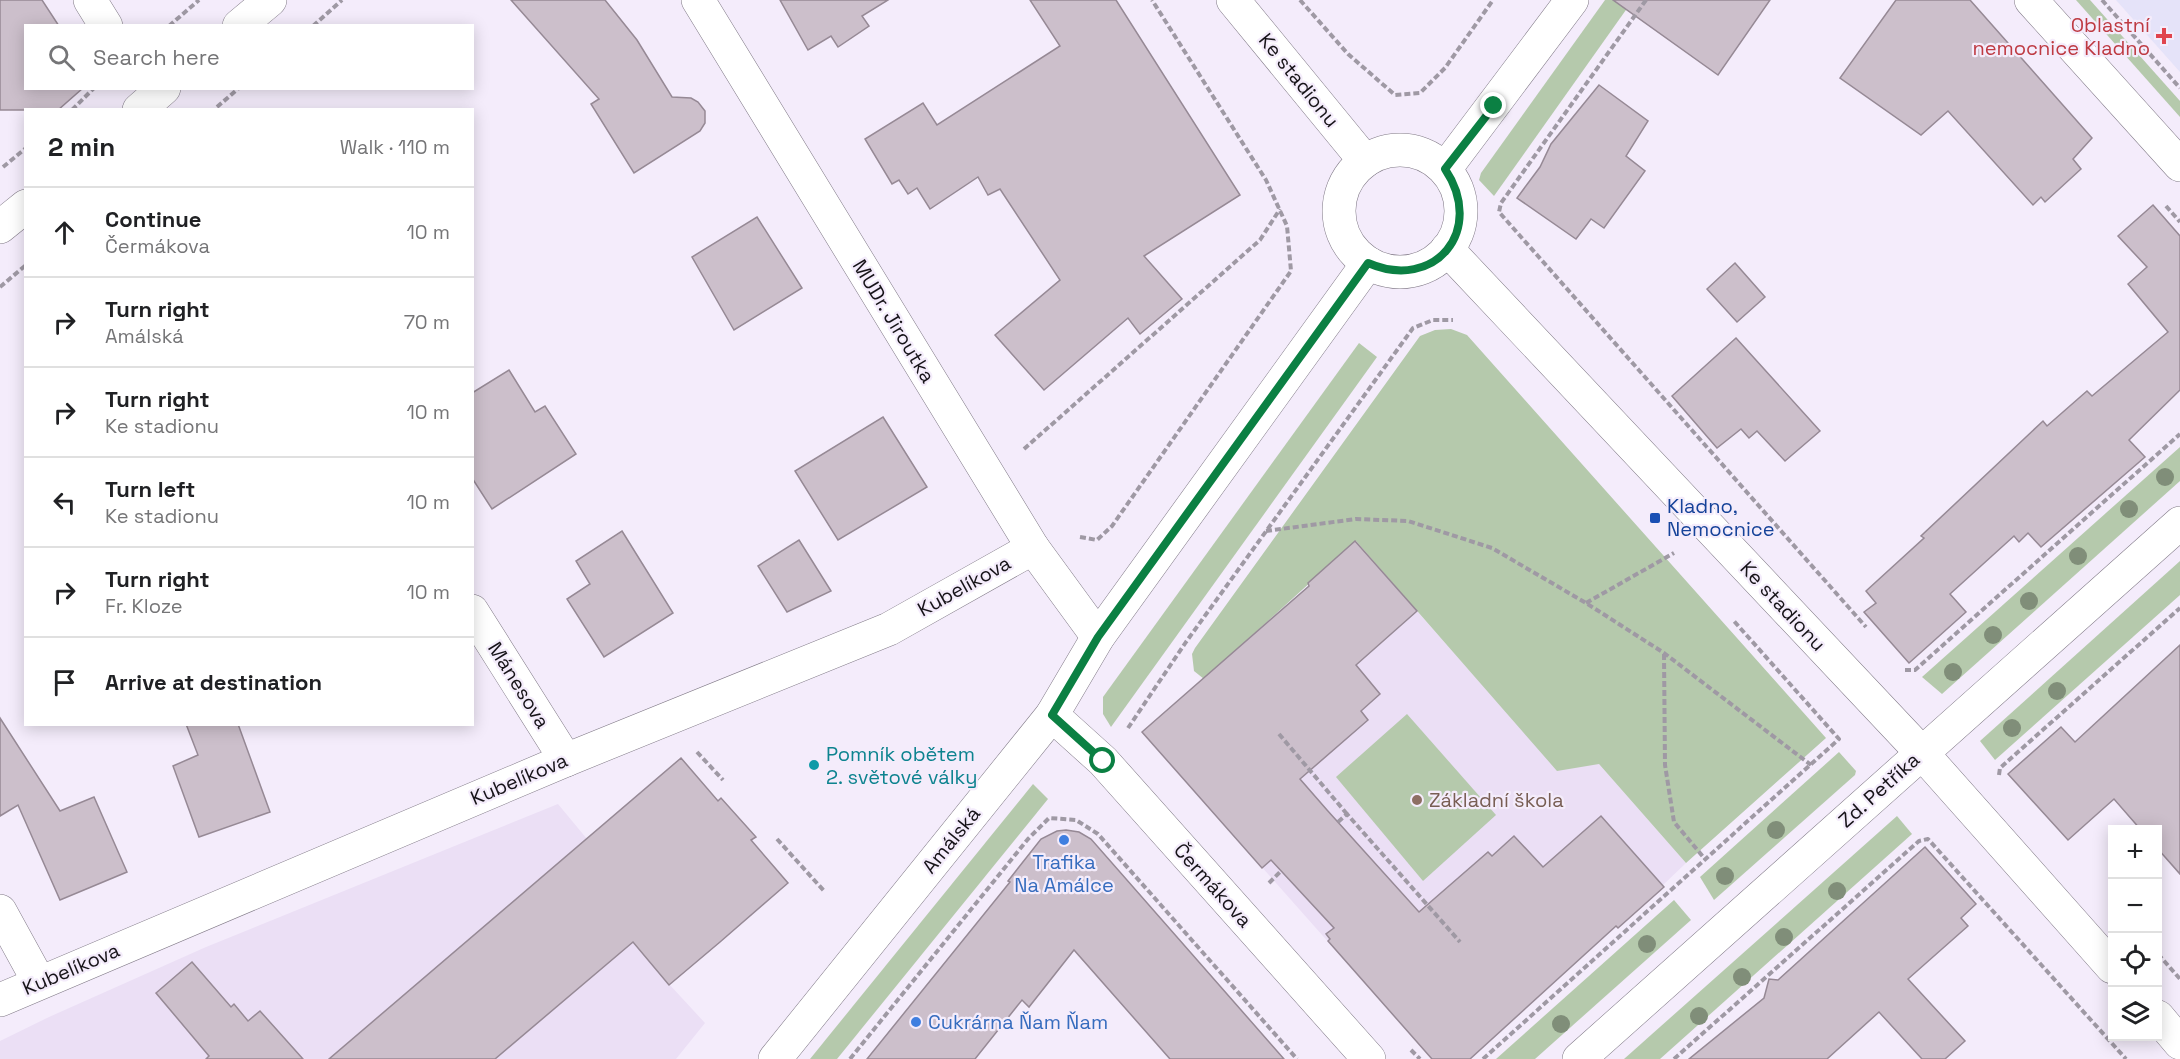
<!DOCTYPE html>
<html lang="en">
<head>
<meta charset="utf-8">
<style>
	:root { --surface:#fff; --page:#f2f2f2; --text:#202124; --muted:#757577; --line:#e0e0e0 }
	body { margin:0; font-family:"Space Grotesk",sans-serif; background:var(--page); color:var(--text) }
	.controls { position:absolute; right:18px; bottom:18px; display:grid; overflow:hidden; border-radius:0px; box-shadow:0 3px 15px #0003 }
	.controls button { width:54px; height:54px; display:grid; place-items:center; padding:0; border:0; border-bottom:2px solid var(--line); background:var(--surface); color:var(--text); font:30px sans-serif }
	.stop { position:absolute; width:18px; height:18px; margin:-14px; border:4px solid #0b8043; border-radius:50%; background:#fff }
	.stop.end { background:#0b8043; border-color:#fff; box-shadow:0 2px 6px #0008 }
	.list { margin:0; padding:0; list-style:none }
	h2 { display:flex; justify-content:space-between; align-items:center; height:78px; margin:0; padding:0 24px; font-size:26px }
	h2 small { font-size:20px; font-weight:400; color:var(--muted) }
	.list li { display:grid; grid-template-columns:39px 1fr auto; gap:18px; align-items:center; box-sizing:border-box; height:90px; padding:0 24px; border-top:2px solid var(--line) }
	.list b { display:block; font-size:22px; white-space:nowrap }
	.list p { margin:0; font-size:20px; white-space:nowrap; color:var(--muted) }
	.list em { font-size:20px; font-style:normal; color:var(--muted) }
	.icon { flex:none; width:33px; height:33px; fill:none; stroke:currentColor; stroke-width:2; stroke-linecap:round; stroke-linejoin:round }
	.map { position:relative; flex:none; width:2180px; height:1059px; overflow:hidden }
	.search { position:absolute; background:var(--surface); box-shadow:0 3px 15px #0003; left:24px; top:24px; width:450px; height:66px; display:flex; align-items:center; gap:15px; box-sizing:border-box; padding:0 21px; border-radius:0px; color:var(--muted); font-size:22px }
	.panel { position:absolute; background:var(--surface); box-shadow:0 3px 15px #0003; left:24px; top:108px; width:450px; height:618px; border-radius:0px }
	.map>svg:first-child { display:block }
</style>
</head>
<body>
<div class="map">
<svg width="2180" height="1059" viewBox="0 0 2180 1059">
	<rect width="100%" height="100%" fill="#f4ecfb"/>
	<!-- built -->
	<g fill="#ebdff5">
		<polygon points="1355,541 1508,714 1599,764 1686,863 1663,885 1664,887 1618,928 1616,926 1470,1059 1432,1059 1142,732 1309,586 1308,583"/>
		<polygon points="681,758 717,800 721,798 756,837 752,840 788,883 669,984 705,1023 676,1059 0,1059 0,1041 49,1017 206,947 558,804 587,839"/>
	</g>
	<!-- medical -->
	<polygon fill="#e5e3f9" points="2116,0 2180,0 2180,72"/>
	<!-- green -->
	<g fill="#b5c9ac">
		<polygon points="1605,0 1633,0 1494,196 1479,180 1481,173"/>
		<polygon points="2076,0 2090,0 2180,101 2180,117"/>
		<polygon points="1451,329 1467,335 1826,738 1686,863 1599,764 1557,771 1356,541 1204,679 1194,671 1192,654 1195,648 1420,336 1435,330"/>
		<polygon points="1359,343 1377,357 1111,727 1103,714 1103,697"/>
		<polygon points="2180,447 2180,481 1942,694 1922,677"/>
		<polygon points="2180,561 2180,595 1995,760 1980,741"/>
		<polygon points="1407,714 1496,815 1423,881 1336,777"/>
		<polygon points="1839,752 1856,771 1855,775 1714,900 1700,877"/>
		<polygon points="1033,784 1048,799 837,1059 810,1059"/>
		<polygon points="1897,816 1912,834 1660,1059 1624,1059"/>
		<polygon points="1674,900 1691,920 1535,1059 1496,1059"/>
	</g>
	<!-- building -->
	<g fill="#ccbfcb" stroke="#968995" stroke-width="1.5">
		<polygon points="0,0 42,0 59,26 26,26 26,88 83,88 58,110 0,110"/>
		<polygon points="511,0 605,0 637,40 672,97 691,98 698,102 705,111 705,123 700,131 634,173 591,104 599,99"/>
		<polygon points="780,0 888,0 862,16 869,26 838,47 831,36 808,50"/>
		<polygon points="1030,0 1116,0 1240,195 1144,256 1182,299 1140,334 1128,318 1044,390 995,335 1060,280 1000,189 988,195 978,177 930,209 917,188 908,194 899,180 892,184 865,139 923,103 937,125 1060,46"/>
		<polygon points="1613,0 1770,0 1718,75"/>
		<polygon points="1896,0 1970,0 2092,138 2073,159 2081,169 2045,202 2041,197 2033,205 1948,111 1921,135 1840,78"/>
		<polygon points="1599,85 1648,121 1626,156 1645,171 1604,228 1591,219 1576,239 1517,198 1540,167 1551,144"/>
		<polygon points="2153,205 2180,236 2180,390 2129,440 2145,457 2041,547 2028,533 2019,542 2014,536 1950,594 1966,612 1909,663 1864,612 1876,603 1866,591 1924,538 1921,536 2043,421 2047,426 2087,391 2092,396 2168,332 2128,284 2147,267 2118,236"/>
		<polygon points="757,217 802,288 734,330 692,257"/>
		<polygon points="1735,263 1765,297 1737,322 1707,289"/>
		<polygon points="1736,338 1820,431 1785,461 1757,431 1749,438 1741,429 1717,448 1672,396"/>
		<polygon points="509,370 535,412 545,406 576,454 492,509 472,478 472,393"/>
		<polygon points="883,417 927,487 838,540 795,471"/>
		<polygon points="622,531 673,613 604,657 567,599 590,584 576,561"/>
		<polygon points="799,540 831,591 787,612 758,566"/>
		<polygon points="1355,541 1417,611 1356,665 1380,694 1361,711 1368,720 1300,779 1327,810 1419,912 1488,852 1492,856 1514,836 1543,867 1601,816 1664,887 1618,928 1616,926 1470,1059 1432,1059 1328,941 1330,939 1326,934 1334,928 1271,860 1262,868 1142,732 1309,586 1308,583"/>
		<polygon points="2180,645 2180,874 2157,848 2157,830 2141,830 2114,799 2068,840 2008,774 2061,727 2075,742"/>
		<polygon points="0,718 60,811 94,797 127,872 60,900 18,805 0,816"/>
		<polygon points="186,724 238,724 270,812 199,837 173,766 198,755"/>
		<polygon points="681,758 718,801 721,798 756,837 751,840 788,883 720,942 669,985 633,942 495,1059 329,1059"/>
		<polygon points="1066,830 1079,832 1091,839 1284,1059 1170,1059 1074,950 1029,1007 1022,1000 975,1059 867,1059 1010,882 1008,881 1041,839 1057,831"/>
		<polygon points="1925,847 1976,904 1961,918 1968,926 1908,979 1965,1041 1945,1059 1922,1059 1879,1012 1827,1059 1689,1059 1764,998 1769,979 1778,980"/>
		<polygon points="192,962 231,1007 234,1004 248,1021 260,1011 303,1059 206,1059 209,1056 156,993"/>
	</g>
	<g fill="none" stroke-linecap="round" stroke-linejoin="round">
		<defs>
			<g id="street">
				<polyline points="90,0 106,26"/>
				<polyline points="698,0 1033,548 1098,637"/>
				<polyline points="1233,0 1365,161"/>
				<polyline points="2031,0 2180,165"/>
				<polyline points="239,26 270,0"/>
				<polyline points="139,110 164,88"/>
				<circle cx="1400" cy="211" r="61"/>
				<polyline points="1445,169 1572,0"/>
				<polyline points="0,227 26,206"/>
				<polyline points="1447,249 1921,752 2112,967"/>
				<polyline points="472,611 566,760"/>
				<polyline points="1052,715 1103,761 1369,1059"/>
				<polyline points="0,911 39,982"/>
				<polyline points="0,1000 566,760 889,629 1033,548"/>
				<polyline points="2158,1017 2180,1043"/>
				<polyline points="775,1059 1052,715 1098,637 1368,263"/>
				<polyline points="1579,1059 2180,523"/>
			</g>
		</defs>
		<!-- street casing -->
		<use href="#street" stroke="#827b88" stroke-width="34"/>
		<!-- path -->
		<g stroke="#9f99a4" stroke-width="4" stroke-dasharray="6 3" stroke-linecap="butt">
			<polyline points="1300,0 1348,54 1395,95 1420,93 1445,68 1493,0"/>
			<polyline points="1646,0 1501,203 1499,212 1866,627"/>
			<polyline points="2102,0 2180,88"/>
			<polyline points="169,26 199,0"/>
			<polyline points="313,26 342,0"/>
			<polyline points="217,107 239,88"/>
			<polyline points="72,110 94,88"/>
			<polyline points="3,167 26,148"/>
			<polyline points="2166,206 2180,222"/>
			<polyline points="0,287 26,265"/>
			<polyline points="1024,449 1260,240 1280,209"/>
			<polyline points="1266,531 1356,519 1408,521 1492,548 1586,603 1664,653 1811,765"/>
			<polyline points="1080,537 1097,540 1112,526 1291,271 1287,226 1266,180 1152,0"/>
			<polyline points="1586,603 1674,553"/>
			<polyline points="1664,654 1665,765 1674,822 1705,859"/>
			<polyline points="1905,670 1915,670 2180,434"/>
			<polyline points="1128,728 1186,642 1413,328 1433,320 1453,320"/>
			<polyline points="1279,734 1347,814"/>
			<polyline points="697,752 723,780"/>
			<polyline points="1999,775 2000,768 2180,608"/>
			<polyline points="1338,822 1347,814 1460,942"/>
			<polyline points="777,839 825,892"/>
			<polyline points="1269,883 1281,871"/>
			<polyline points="2158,954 2180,979"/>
			<polyline points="1411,1050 1420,1059"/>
			<polyline points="850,1059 1028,839 1049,818 1076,820 1098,834 1297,1059"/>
			<polyline points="1483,1059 1839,739 1733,620"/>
			<polyline points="1674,1059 1919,841 1928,839 2126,1059"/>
		</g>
		<!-- street -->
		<use href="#street" stroke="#fff" stroke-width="33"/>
	</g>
	<!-- trees -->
	<g fill="#808e79">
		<circle cx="2165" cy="477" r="9"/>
		<circle cx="2129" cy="509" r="9"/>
		<circle cx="2078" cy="556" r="9"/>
		<circle cx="2029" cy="601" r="9"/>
		<circle cx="1993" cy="635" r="9"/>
		<circle cx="1953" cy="672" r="9"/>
		<circle cx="2057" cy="691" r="9"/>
		<circle cx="2012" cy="728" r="9"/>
		<circle cx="1776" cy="830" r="9"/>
		<circle cx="1725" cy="876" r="9"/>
		<circle cx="1837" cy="891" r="9"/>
		<circle cx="1784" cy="937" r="9"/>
		<circle cx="1647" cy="944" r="9"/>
		<circle cx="1742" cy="977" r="9"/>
		<circle cx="1699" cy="1016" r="9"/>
		<circle cx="1561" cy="1024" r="9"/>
	</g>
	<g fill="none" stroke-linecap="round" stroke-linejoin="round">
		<!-- route -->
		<path stroke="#0b8043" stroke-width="8" d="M1103 761 1052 715 1098 637 1368 263C1435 292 1486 230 1445 169L1494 106"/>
	</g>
	<!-- markers -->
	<path fill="#e0444e" stroke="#f4ecfb" stroke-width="2" d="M2161 27h6v6h6v6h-6v6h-6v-6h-6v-6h6z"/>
	<rect fill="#1a4fb4" stroke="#f4ecfb" stroke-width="2" x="1649" y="512" width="12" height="12" rx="3"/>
	<circle fill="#0f9aa8" stroke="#f4ecfb" stroke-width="2" cx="814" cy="765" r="6"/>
	<circle fill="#8d6e63" stroke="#f4ecfb" stroke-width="2" cx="1417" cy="800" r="6"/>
	<g fill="#3f7fe0" stroke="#f4ecfb" stroke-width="2">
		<circle cx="1064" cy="840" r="6"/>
		<circle cx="916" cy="1022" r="6"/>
	</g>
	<g text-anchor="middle" stroke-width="4.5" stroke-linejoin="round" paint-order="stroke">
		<!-- health labels -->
		<g font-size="20" fill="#be3a42" stroke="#f4ecfb" text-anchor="end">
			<text x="2150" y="32">Oblastní<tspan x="2150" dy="23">nemocnice Kladno</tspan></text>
		</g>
		<!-- street labels -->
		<g font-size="20" fill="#161318" stroke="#f4ecfb">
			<text transform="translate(1299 80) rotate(51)" y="7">Ke stadionu</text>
			<text transform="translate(894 321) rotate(59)" y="7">MUDr. Jiroutka</text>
			<text transform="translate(964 586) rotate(-29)" y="7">Kubelíkova</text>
			<text transform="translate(1783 606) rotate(47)" y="7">Ke stadionu</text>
			<text transform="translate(519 685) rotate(58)" y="7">Mánesova</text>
			<text transform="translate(519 779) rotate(-23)" y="7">Kubelíkova</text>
			<text transform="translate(1879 790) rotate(-42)" y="7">Zd. Petříka</text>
			<text transform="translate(951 840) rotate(-51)" y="7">Amálská</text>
			<text transform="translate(1213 885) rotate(48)" y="7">Čermákova</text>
			<text transform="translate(71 969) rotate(-23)" y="7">Kubelíkova</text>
		</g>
		<!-- transit labels -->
		<g font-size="20" fill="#164399" stroke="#f4ecfb" text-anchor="start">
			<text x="1667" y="513">Kladno,<tspan x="1667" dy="23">Nemocnice</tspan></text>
		</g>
		<!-- culture labels -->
		<g font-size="20" fill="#0d838f" stroke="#f4ecfb" text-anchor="start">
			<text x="826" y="761">Pomník obětem<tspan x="826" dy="23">2. světové války</tspan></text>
		</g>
		<!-- education labels -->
		<g font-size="20" fill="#785e54" stroke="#f4ecfb" text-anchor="start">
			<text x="1429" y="807">Základní škola</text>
		</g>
		<!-- shop labels -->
		<g font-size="20" fill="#366cbe" stroke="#f4ecfb">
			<text x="1064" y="869">Trafika<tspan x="1064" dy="23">Na Amálce</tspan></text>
			<text x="928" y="1029" text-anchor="start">Cukrárna Ňam Ňam</text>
		</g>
	</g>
</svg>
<div class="controls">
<button>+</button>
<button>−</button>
<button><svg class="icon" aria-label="locate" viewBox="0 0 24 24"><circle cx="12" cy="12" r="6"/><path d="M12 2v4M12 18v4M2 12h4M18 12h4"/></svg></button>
<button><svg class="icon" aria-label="layers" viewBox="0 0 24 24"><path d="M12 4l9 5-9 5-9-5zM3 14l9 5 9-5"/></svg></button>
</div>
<div class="stop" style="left:1103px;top:761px"></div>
<div class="stop end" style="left:1494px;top:106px"></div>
<div class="search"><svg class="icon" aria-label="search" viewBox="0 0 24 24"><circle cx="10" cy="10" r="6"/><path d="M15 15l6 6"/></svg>Search here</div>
<section class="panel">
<h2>2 min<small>Walk · 110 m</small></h2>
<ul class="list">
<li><svg class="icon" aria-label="ahead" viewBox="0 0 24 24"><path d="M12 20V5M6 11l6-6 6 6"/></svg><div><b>Continue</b><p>Čermákova</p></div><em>10 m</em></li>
<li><svg class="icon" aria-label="right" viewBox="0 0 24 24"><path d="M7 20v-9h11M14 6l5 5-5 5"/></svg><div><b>Turn right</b><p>Amálská</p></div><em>70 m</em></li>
<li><svg class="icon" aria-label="right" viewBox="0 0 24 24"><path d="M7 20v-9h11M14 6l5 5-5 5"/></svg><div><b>Turn right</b><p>Ke stadionu</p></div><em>10 m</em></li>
<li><svg class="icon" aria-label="left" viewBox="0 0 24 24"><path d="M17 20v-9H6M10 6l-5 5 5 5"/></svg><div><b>Turn left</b><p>Ke stadionu</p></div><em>10 m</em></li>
<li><svg class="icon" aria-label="right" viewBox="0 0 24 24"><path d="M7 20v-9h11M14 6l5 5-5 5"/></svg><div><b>Turn right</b><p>Fr. Kloze</p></div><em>10 m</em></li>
<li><svg class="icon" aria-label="arrive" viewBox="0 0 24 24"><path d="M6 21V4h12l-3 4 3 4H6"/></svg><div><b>Arrive at destination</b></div></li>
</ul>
</section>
</div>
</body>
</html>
